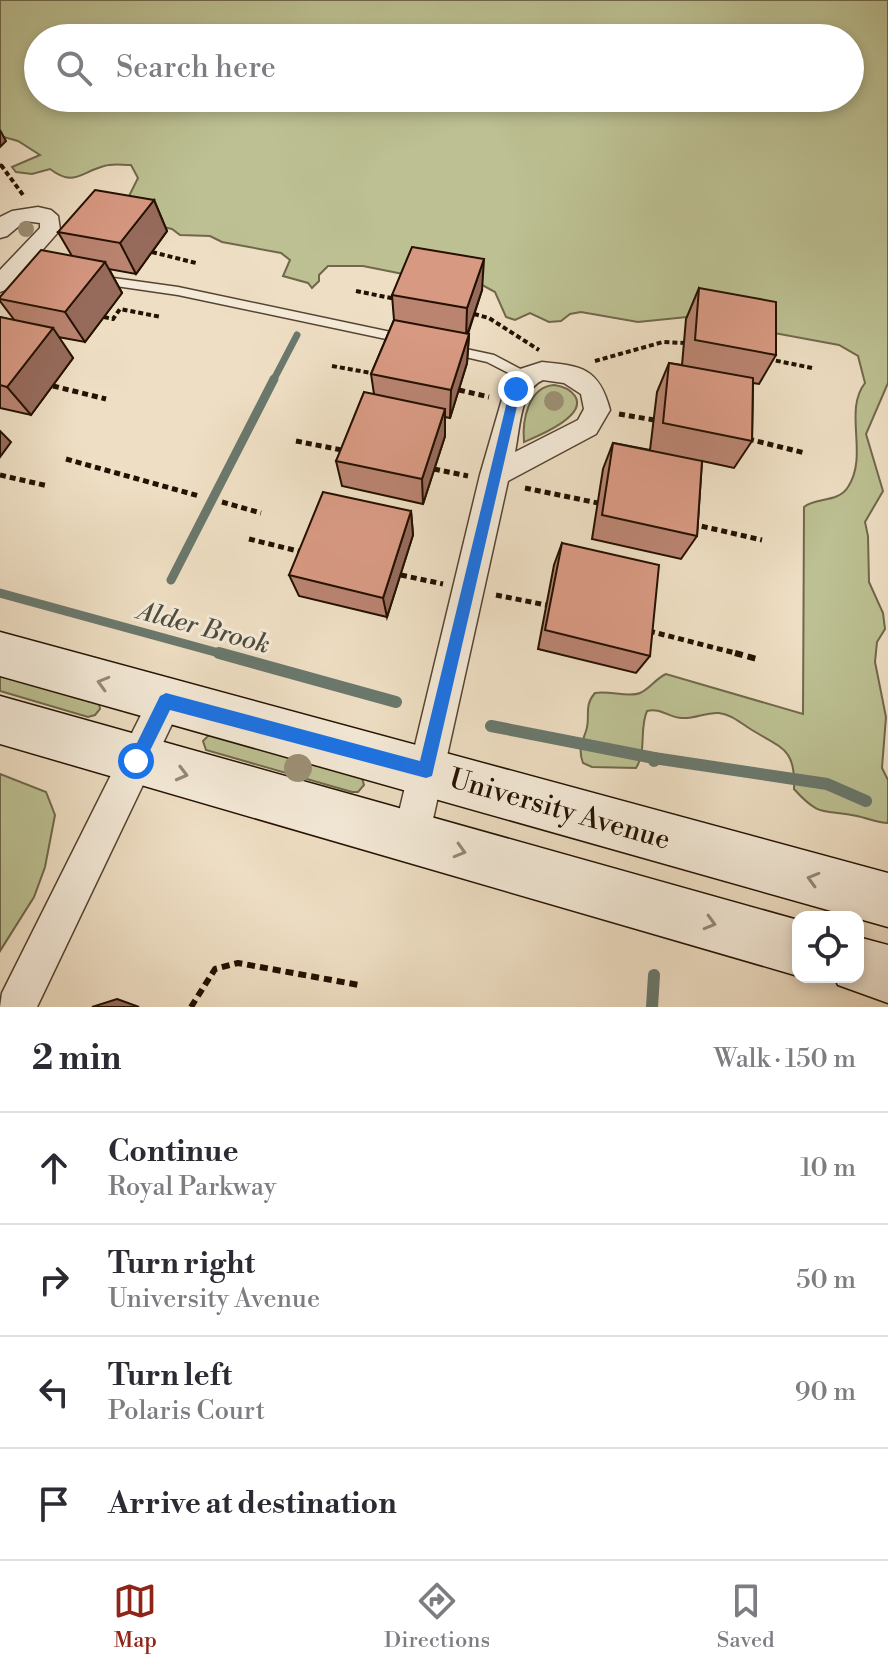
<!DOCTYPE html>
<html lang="en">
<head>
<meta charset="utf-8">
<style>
	:root { --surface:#fff; --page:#f7f7f7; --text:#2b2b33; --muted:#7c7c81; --line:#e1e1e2; --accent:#8f2418 }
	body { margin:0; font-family:"Libre Bodoni",serif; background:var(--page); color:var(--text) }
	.controls { position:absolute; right:24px; bottom:24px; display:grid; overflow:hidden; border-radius:16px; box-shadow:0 4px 12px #0003 }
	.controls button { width:72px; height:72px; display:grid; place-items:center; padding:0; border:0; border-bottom:2px solid var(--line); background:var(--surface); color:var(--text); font:40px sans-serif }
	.stop { position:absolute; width:24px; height:24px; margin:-18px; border:6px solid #1a73e8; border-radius:50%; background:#fff }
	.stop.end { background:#1a73e8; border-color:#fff; box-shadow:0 2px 8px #0008 }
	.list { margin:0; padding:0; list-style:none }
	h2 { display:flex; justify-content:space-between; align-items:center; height:104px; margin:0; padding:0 32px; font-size:34px }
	h2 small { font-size:26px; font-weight:400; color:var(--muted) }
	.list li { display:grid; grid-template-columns:52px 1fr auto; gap:24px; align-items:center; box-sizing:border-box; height:112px; padding:0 32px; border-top:2px solid var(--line) }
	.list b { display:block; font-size:30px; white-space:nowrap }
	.list p { margin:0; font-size:26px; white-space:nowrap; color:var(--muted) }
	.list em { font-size:26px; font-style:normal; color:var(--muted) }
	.icon { flex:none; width:44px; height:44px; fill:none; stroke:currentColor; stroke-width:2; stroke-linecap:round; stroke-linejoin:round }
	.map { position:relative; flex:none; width:888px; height:1007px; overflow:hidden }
	.search { position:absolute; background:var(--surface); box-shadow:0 4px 12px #0003; left:24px; right:24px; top:24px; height:88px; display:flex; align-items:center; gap:20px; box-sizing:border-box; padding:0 28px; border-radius:44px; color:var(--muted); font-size:30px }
	.sheet { height:552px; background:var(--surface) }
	nav { display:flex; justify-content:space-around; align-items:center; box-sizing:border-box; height:112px; border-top:2px solid var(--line); background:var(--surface); font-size:22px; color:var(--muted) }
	nav a { display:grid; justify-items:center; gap:4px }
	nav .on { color:var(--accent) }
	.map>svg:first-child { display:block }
</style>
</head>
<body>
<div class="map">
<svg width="888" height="1007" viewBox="0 0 888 1007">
	<rect width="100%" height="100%" fill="#eedec3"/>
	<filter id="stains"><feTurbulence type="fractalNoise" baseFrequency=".0025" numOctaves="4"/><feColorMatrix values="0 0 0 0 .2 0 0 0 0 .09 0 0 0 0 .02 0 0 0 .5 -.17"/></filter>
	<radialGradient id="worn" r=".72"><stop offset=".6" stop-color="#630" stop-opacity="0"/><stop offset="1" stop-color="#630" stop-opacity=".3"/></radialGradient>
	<!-- green -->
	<g fill="#bcc092" stroke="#70684a" stroke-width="2" fill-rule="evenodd">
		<path d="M0 0H888V383L866 434 883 491 865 522 868 536 869 582 883 613 885 629 877 642 875 662 886 717 882 768 888 780V823C878 823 867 818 857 816 823 809 820 818 794 789 796 748 781 748 752 730 740 723 733 715 719 713 706 712 695 719 682 718 670 718 660 707 647 711 639 729 647 751 636 768L592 767 583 763C578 750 582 743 586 731 591 717 583 706 595 693 609 690 628 698 640 693 650 689 655 679 666 674L803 714 804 507C816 497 838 503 848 487 869 455 843 411 865 383L858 356 839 345 687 317 638 322 581 312 570 314 561 321 549 322 530 313 515 320 506 317 495 292 475 281 403 274 363 266H328L319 275V281L312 288 308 283 283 276 290 260 281 253 222 242 210 236 180 235 172 229 159 226 129 196 138 178 131 165C122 165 113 163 104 166 79 173 74 187 50 169L32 174 16 172 12 167 40 155 18 141 0 136ZM38 38H850V98H38Z"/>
		<path d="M554 385C562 386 570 389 575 396 588 416 538 436 524 442 522 421 528 387 554 385Z"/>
		<polygon points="0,674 99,703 100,709 95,715 88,717 0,691"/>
		<polygon points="210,734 362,778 364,785 358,792 352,792 206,750 203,741"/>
		<polygon points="0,774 46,792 55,815 45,867 34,897 0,951"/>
	</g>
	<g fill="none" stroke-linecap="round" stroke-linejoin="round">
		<!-- stream-far2 -->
		<polyline stroke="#6a786d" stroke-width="7" points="273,381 297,335"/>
		<!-- stream-far1 -->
		<g stroke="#6a786d" stroke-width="9">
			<polyline points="171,580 274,379"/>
			<polyline points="0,593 226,655"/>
		</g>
		<!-- stream -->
		<g stroke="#6a786d" stroke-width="12">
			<polyline points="219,653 396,702"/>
			<polyline points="491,726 654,758 654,761"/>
			<polyline points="654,758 827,784 866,801"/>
			<polyline points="652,1007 654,975"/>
		</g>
		<defs>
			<g id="lane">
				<polygon points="99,276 178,287 405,335 411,339 405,343 178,295 95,283 93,280"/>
				<polygon points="452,346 494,355 530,374 532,377 526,382 487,362 448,353 446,350 448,347"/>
			</g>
			<g id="street">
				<polygon points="38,207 51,210 58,216 60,230 8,289 0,292 0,270 40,228 40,223 25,221 7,236 0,238 0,217 12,211"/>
				<path d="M542 362C582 366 599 368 610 410L596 434 508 481 429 837 424 850 411 855 398 850 393 837 480 475 507 382 517 370ZM543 380 564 383 581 394 584 409 578 420 515 452C520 429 520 389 543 380Z"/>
				<polygon points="166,684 178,689 183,701 37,1007 0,1007 2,993 154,689"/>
			</g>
			<g id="secondary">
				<polygon points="0,632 888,873 888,927 0,676"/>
				<polygon points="0,696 798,920 798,976 0,744"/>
				<polygon points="858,937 888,945 888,1003 838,985 834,977 858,977"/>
			</g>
		</defs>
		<!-- lane casing -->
		<use href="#lane" stroke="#564432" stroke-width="3"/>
		<!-- street casing -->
		<use href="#street" stroke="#564432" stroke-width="3"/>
		<!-- secondary casing -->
		<use href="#secondary" stroke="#241101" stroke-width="3"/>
		<!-- path-far3 -->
		<polyline stroke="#241101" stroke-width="3" stroke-dasharray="4 2" stroke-linecap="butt" points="0,164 2,167"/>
		<!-- path-far2 -->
		<g stroke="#241101" stroke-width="4" stroke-dasharray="5 3" stroke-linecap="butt">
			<polyline points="1,165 23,195"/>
			<polyline points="152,252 196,263"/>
			<polyline points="356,291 396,299"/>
			<polyline points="474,314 489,318 539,350"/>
			<polyline points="104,317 113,319 120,309 161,317"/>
			<polyline points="768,359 812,368"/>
			<polyline points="595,361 663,342 684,343"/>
			<polyline points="332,366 377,374"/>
		</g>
		<!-- path-far1 -->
		<g stroke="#241101" stroke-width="5" stroke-dasharray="6 4" stroke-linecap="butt">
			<polyline points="53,386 106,399"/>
			<polyline points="459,390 489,397"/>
			<polyline points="619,414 654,420"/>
			<polyline points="748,439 805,453"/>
			<polyline points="296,441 347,451"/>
			<polyline points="66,459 199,496"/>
			<polyline points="434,469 468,476"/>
			<polyline points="0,475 48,486"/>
			<polyline points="525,488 598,503"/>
			<polyline points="222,502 261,513"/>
			<polyline points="692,524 762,540"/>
			<polyline points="249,539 302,552"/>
			<polyline points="401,575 443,584"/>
			<polyline points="496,595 546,605"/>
			<polyline points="649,631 743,655"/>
		</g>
		<!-- path -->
		<g stroke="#241101" stroke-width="6" stroke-dasharray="8 5" stroke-linecap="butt">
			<polyline points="735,653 757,659"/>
			<polyline points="191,1007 215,969 238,963 359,985"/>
		</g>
		<!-- lane -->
		<use href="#lane" fill="#f4ead8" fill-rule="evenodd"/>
		<!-- street -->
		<use href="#street" fill="#f4ead8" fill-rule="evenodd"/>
		<!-- secondary -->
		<use href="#secondary" fill="#f4ead8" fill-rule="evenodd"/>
	</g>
	<!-- trees -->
	<g fill="#9c8f74">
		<circle cx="26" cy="229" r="8"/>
		<circle cx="554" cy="401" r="10"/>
		<circle cx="298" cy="768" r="14"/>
	</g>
	<!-- wall -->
	<g fill="#ba8471" stroke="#241101" stroke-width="2">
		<polygon points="154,200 167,231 136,274 109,269 122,293 85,342 58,337 73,358 31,415 0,408 0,317 15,321 0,301 0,297 72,256 58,232"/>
		<polygon points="699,288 776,355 759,384 753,383 752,441 734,468 702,461 697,536 681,559 592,539 603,469 613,443 650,450 657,392 669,363 682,365 686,319"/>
		<polygon points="482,290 468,334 469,334 467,363 450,418 445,417 445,436 423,504 342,486 336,461 374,394 371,374 394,320 392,295"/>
		<polygon points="411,511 413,535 387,617 299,596 289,575"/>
		<polygon points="562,543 650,656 636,673 538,649 554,565"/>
	</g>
	<!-- shaded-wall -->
	<g fill="#976b5c" stroke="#241101" stroke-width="2">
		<polygon points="0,130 6,141 0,147"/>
		<polygon points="154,200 167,231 136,274 120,243"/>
		<polygon points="484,259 482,290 466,338 467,308"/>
		<polygon points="105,262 122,293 85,342 65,312"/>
		<polygon points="53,328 73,358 31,415 7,387"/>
		<polygon points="469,334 467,363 450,418 451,390"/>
		<polygon points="445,409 445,436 423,504 422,479"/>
		<polygon points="0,431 11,442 0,457"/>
		<polygon points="411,511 413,535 387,617 383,598"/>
		<polygon points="117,999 139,1007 92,1007"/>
	</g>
	<!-- building -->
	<g fill="#d89983" stroke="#241101" stroke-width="2">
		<polygon points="95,190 154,200 120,243 58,232"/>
		<polygon points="412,247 484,259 467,308 392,295"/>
		<polygon points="41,250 105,262 65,312 0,299 0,297"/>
		<polygon points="699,288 776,302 776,355 695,340"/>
		<polygon points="0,317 53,328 7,387 0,385"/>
		<polygon points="394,320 469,334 451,390 371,374"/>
		<polygon points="669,363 753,378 752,441 663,423"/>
		<polygon points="364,392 445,409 422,479 336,461"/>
		<polygon points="613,443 702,461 697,536 602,515"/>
		<polygon points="323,492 411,511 383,598 289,575"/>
		<polygon points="562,543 659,565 650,656 545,630"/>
	</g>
	<!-- one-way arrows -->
	<defs><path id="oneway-chevron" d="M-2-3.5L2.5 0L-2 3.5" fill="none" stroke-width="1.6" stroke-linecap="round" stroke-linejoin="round" transform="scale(2)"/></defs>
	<g stroke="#968877">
		<use href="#oneway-chevron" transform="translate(103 683) rotate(-164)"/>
		<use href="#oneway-chevron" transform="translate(182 774) rotate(15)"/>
		<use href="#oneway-chevron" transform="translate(460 851) rotate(16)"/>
		<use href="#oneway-chevron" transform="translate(813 879) rotate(-164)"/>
		<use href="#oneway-chevron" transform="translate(710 923) rotate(16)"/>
	</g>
	<!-- route -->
	<polygon fill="#1a73e8" points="516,384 521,389 432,776 426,778 170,710 142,767 131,767 131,755 160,696 166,693 420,761 510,389"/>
	<g text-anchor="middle" stroke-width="6" stroke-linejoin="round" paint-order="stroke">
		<!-- water labels -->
		<g font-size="26" font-style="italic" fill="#4d4d40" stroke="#f4ead8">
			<text transform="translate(204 627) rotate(15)" y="9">Alder Brook</text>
		</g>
		<!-- near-street labels -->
		<g font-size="28" fill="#241101" stroke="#f4ead8">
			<text transform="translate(560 808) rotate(16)" y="10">University Avenue</text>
		</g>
	</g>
	<rect width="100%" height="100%" filter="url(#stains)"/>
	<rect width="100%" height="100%" fill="url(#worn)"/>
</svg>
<div class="controls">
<button><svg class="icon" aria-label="locate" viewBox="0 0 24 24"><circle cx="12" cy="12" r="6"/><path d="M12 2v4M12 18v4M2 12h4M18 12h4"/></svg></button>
</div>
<div class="stop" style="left:136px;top:761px"></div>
<div class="stop end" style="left:516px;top:389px"></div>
<div class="search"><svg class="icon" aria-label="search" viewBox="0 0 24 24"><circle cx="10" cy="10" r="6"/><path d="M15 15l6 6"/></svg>Search here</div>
</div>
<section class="sheet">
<h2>2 min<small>Walk · 150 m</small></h2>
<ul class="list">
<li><svg class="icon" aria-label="ahead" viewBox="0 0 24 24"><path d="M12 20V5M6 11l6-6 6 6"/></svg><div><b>Continue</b><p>Royal Parkway</p></div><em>10 m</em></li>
<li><svg class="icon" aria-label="right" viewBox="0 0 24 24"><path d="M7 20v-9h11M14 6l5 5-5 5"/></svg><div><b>Turn right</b><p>University Avenue</p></div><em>50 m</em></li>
<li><svg class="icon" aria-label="left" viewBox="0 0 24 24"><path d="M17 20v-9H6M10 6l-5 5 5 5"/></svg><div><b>Turn left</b><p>Polaris Court</p></div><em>90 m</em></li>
<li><svg class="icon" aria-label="arrive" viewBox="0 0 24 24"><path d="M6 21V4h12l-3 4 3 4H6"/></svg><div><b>Arrive at destination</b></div></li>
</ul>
</section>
<nav>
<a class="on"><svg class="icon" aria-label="map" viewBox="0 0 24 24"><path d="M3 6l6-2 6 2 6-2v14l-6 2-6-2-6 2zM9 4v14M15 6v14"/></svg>Map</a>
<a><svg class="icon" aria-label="directions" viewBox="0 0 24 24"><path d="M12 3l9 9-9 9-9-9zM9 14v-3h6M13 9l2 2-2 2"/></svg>Directions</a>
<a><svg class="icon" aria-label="saved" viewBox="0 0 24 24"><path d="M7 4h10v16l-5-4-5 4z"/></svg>Saved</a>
</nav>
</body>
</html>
